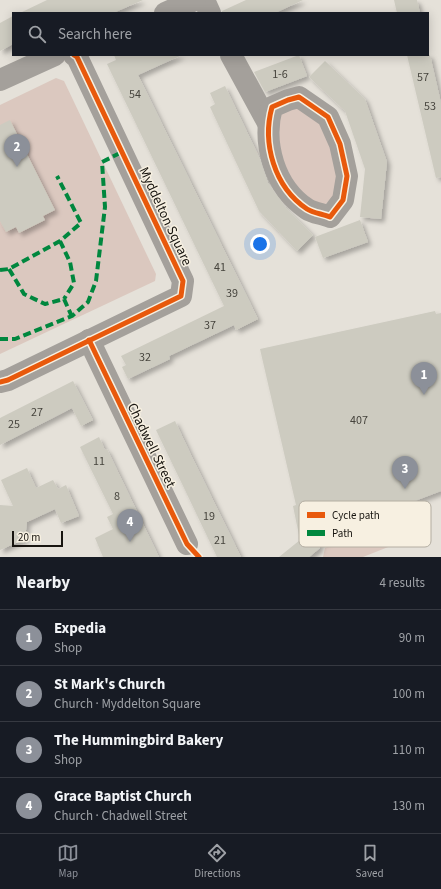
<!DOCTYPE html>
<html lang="en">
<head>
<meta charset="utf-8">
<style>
	:root { --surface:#171b24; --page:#242831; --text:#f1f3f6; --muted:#9ea1a6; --line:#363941; --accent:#8c9099 }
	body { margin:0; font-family:"Source Sans 3",sans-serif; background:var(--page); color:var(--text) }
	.scale { position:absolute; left:12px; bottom:10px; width:51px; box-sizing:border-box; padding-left:4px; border:2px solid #181510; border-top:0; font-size:11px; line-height:14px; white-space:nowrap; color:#181510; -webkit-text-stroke:3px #f7f0e1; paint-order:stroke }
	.you { position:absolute; left:260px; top:244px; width:14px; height:14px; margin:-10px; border:3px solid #fff; border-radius:50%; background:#1a73e8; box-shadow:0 0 0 6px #1a73e833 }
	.badge { display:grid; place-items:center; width:26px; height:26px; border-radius:50%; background:var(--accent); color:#fff; font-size:13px; font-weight:700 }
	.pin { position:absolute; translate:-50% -33px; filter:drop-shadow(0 1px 2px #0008) }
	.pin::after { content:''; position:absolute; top:21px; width:14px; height:12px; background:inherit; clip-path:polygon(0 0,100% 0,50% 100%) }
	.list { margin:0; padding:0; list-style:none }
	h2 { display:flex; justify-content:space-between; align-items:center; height:52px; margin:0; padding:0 16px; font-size:17px }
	h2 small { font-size:13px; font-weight:400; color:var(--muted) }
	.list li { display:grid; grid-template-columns:26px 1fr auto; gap:12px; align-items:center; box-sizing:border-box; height:56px; padding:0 16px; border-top:1px solid var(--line) }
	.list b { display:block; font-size:15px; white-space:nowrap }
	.list p { margin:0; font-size:13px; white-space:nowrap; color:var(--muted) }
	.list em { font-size:13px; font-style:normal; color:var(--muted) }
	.icon { flex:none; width:22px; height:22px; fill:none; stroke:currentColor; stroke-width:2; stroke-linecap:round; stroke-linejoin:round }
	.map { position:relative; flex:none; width:441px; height:557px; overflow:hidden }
	.search { position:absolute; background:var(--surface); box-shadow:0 2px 10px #0003; left:12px; right:12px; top:12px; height:44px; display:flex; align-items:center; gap:10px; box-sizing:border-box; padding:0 14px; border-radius:0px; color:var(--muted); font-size:15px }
	.sheet { height:276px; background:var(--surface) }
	nav { display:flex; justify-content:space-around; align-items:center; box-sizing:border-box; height:56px; border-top:1px solid var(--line); background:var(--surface); font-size:11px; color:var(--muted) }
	nav a { display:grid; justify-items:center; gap:2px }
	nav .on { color:var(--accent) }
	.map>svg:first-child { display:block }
</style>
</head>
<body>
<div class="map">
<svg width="441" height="557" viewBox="0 0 441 557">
	<defs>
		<filter id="shadow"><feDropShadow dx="3.5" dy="3.5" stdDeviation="2" flood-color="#0004"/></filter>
	</defs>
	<rect width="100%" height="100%" fill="#e5e1d9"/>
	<!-- green -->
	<g fill="#dbc8bf">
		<polygon points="56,78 64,81 156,274 155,281 0,354 0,105"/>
		<polygon points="291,107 306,108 322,122 339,170 336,194 325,205 309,203 291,186 274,138 279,116"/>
		<polygon points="414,507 421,534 363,557 323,557 325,548"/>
	</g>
	<!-- building -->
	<g fill="#cdcbc0" filter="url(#shadow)">
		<polygon points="47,0 143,0 113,13 20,13"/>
		<polygon points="246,0 303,0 275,13 222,13 222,11"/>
		<polygon points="394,0 417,0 420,13 397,13"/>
		<polygon points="13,16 13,44 0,51 0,23"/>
		<polygon points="114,55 182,55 138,75 258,319 236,330 234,325 169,356 170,359 128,379 122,367 126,365 121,356 224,306 107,64 116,60"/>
		<polygon points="299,55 307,76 265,92 254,72"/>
		<polygon points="407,55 430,55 441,103 441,177 436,178"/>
		<polygon points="325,61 365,99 387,162 381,219 360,217 365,169 345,111 309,77"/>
		<polygon points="225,86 260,159 268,183 286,208 313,235 297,251 259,211 210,107 215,104 210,93"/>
		<polygon points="10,120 55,210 43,216 45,220 19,233 16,227 6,232 0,221 0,125"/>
		<polygon points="360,220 368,242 323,258 315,237"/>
		<polygon points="435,311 436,314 441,313 441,491 412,502 319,544 320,548 309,557 279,557 300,540 293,506 296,505 260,349"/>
		<polygon points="73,381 93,420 81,426 72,408 0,445 0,418"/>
		<polygon points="175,421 192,457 241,557 217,557 185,490 156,430"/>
		<polygon points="99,437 105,450 107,449 159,557 103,557 95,538 113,529 107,517 113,514 80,447"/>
		<polygon points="27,468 36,488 53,480 58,489 66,485 79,516 61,523 55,509 27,522 25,539 0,550 0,505 13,506 1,480"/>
	</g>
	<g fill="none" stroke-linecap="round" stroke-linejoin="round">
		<!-- minor -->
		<g stroke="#a4a09b" stroke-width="22">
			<polyline points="204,0 210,13"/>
			<polyline points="165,13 195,0"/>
			<polyline points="231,55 268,123"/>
			<polyline points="0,80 55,55"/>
			<path d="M299 97 328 117 340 144 347 176 343 200 330 217C323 214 313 213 307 209 274 187 262 143 272 107L288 100Z"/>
			<polyline points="89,340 187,544"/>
			<polyline points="0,382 8,380 181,296 183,281 77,57 74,55"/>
		</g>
		<!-- quiet -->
		<g stroke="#00873e" stroke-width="4" stroke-dasharray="8 4" stroke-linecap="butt">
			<polyline points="60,241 70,262 74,283 64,299"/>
			<polyline points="9,269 24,294 45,304 64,299 73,319"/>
			<polyline points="0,270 9,269 60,241 81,223 57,176"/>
			<polyline points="0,339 15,339 72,316 88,302 96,281 105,207 102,162 122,152"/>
		</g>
		<defs>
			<g id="cycleway">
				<path d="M299 97 328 117 340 144 347 176 343 200 330 217C323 214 313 213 307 209 274 187 262 143 272 107L288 100Z"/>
				<polyline points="89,340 187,544 199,557"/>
				<polyline points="0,382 8,380 181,296 183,281 77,57 74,55"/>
			</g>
		</defs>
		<!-- cycleway casing -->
		<use href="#cycleway" stroke="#f7f0e1" stroke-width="8"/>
		<!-- cycleway -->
		<use href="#cycleway" stroke="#e8590c" stroke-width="5"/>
	</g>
	<g text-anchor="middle" stroke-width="3" stroke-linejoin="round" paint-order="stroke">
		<!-- number labels -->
		<g font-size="12" fill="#46443d">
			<text x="280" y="78">1-6</text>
			<text x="423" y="81">57</text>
			<text x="135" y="98">54</text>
			<text x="430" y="110">53</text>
			<text x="220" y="271">41</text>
			<text x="232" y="297">39</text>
			<text x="210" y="329">37</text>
			<text x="145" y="361">32</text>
			<text x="37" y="416">27</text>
			<text x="359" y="424">407</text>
			<text x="14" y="428">25</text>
			<text x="99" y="465">11</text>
			<text x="117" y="500">8</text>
			<text x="209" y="520">19</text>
			<text x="220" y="544">21</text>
		</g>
		<!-- street labels -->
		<g font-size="14" fill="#181510" stroke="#f7f0e1">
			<text transform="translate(166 216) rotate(65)" y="5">Myddelton Square</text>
			<text transform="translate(152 445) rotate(64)" y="5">Chadwell Street</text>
		</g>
	</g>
	<!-- legend -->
	<rect x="299" y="501" width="132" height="46" rx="6" fill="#f7f0e1" stroke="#b4aea2" stroke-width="1"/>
	<rect x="307" y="512" width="18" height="6" fill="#e8590c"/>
	<rect x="307" y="530" width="18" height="6" fill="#00873e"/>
	<g font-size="11" fill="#181510">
		<text x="332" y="519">Cycle path</text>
		<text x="332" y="537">Path</text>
	</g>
</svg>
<div class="scale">20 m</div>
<div class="you"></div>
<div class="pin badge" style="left:424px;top:395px">1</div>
<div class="pin badge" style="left:17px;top:167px">2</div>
<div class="pin badge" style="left:405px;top:489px">3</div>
<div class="pin badge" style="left:130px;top:542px">4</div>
<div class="search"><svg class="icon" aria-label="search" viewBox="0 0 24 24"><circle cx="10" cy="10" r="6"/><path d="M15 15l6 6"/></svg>Search here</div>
</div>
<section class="sheet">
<h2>Nearby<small>4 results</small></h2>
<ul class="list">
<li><span class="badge">1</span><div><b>Expedia</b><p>Shop</p></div><em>90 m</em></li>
<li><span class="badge">2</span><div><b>St Mark's Church</b><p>Church · Myddelton Square</p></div><em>100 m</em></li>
<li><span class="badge">3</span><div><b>The Hummingbird Bakery</b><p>Shop</p></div><em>110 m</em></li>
<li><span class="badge">4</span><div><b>Grace Baptist Church</b><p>Church · Chadwell Street</p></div><em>130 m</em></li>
</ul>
</section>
<nav>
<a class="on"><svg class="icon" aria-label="map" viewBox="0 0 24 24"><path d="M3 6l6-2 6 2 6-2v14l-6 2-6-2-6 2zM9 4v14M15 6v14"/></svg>Map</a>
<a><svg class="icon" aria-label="directions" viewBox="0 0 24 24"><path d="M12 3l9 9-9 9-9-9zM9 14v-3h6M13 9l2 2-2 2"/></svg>Directions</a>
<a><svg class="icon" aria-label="saved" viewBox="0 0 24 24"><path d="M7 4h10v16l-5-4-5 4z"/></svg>Saved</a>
</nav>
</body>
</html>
